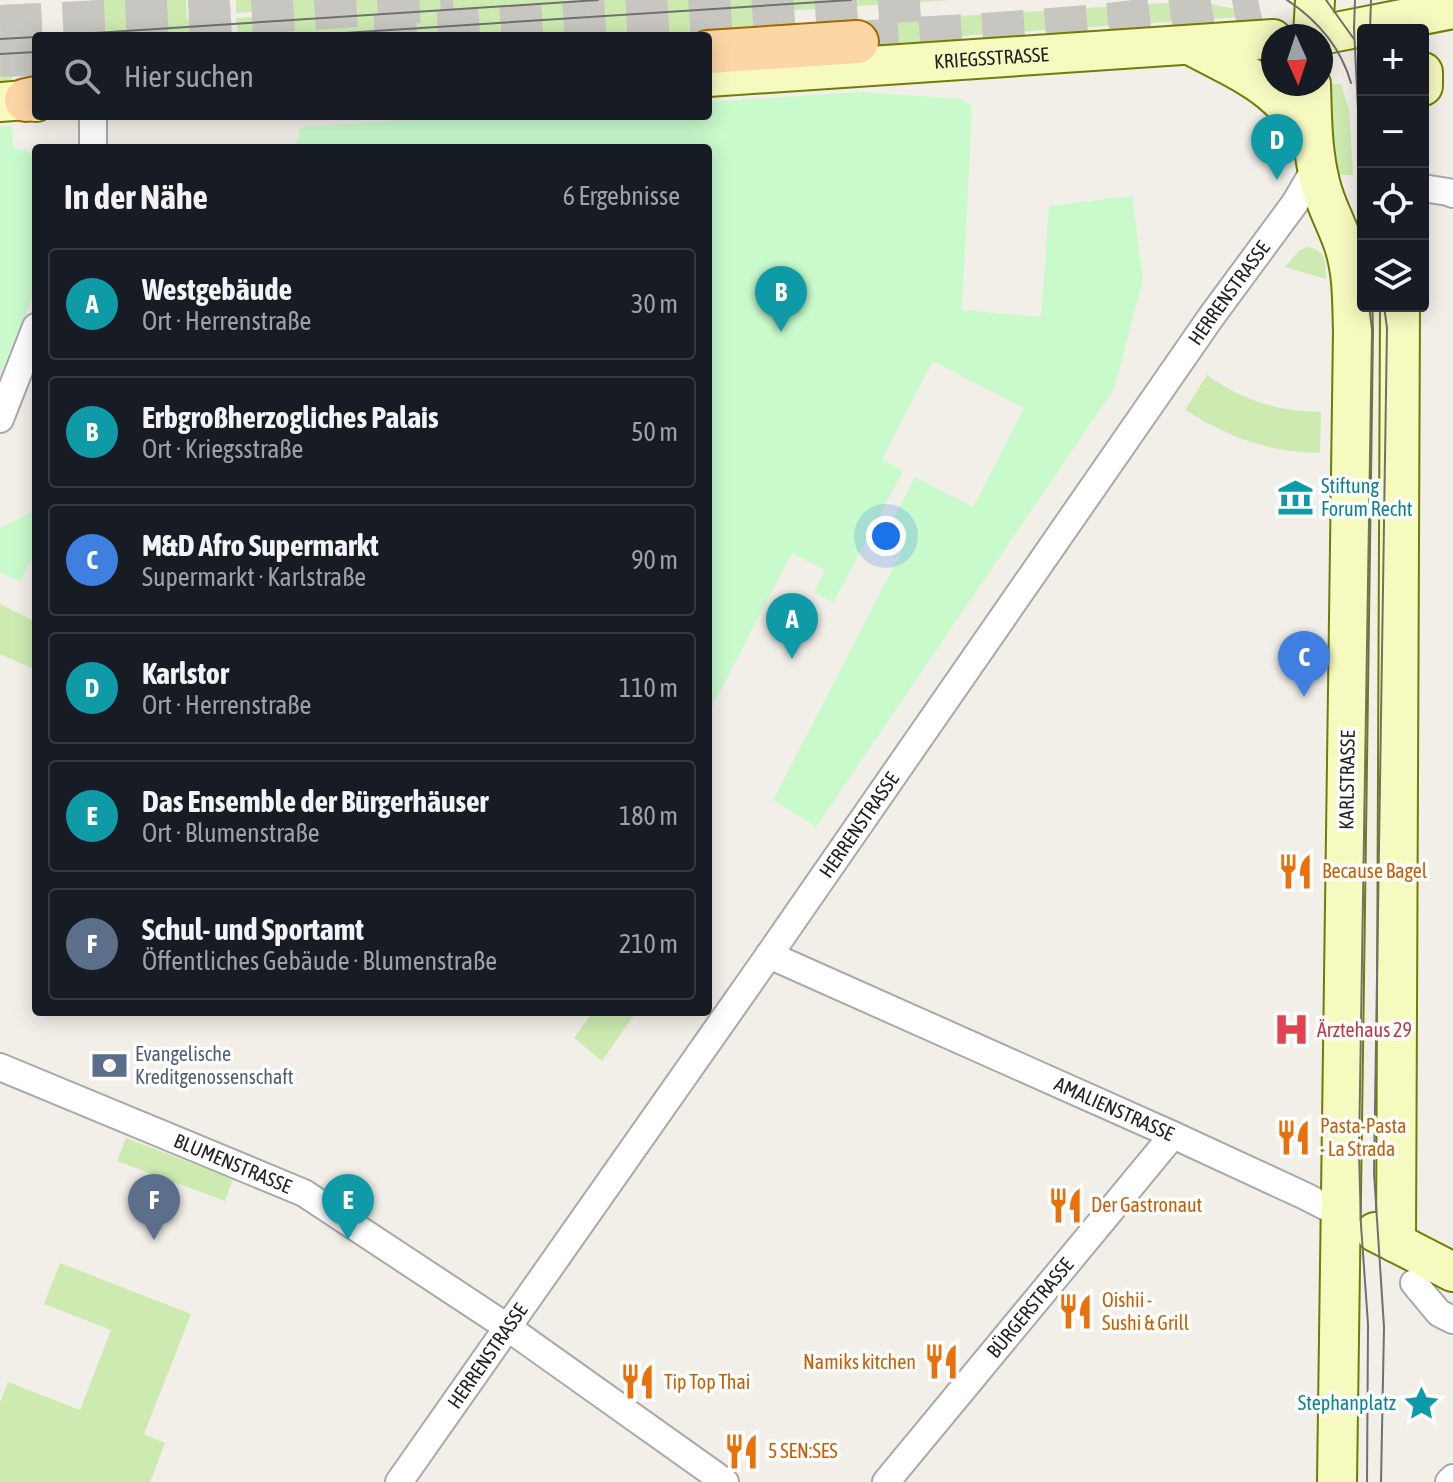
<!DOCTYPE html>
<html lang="de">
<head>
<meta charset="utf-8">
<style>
	:root { --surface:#171b24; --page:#20242c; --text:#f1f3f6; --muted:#9ea1a6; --line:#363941; --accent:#db2777 }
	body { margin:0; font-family:"Asap Condensed",sans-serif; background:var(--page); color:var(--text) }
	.controls { position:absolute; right:24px; top:24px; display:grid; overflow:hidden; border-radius:8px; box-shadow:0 4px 20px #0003 }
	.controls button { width:72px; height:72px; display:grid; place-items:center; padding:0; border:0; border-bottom:2px solid var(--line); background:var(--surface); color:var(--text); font:40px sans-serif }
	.compass { position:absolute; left:1261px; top:24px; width:72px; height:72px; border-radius:50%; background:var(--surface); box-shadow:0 4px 20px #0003; rotate:177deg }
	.you { position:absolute; left:886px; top:536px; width:28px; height:28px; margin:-20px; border:6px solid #fff; border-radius:50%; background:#1a73e8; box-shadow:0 0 0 12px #1a73e833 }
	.badge { display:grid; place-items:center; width:52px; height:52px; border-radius:50%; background:var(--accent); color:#fff; font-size:26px; font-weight:700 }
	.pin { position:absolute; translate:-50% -66px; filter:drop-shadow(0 2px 4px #0008) }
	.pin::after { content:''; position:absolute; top:42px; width:28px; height:24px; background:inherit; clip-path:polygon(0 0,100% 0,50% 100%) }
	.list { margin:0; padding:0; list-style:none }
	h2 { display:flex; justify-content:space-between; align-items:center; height:104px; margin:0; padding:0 32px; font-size:34px }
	h2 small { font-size:26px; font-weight:400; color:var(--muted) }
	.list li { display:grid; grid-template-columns:52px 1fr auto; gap:24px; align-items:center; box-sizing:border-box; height:112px; margin:0 16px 16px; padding:0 16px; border:2px solid var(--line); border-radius:8px }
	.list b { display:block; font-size:30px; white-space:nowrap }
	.list p { margin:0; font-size:26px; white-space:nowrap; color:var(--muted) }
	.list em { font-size:26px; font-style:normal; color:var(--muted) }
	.icon { flex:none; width:44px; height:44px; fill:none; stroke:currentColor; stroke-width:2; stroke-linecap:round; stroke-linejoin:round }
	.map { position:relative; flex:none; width:1453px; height:1482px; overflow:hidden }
	.search { position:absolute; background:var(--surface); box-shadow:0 4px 20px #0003; left:32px; top:32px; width:680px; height:88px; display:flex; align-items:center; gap:20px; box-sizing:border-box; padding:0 28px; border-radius:8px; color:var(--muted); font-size:30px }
	.panel { position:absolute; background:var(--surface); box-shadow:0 4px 20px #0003; left:32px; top:144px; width:680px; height:872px; border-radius:8px }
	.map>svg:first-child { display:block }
</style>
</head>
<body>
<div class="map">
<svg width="1453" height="1482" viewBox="0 0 1453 1482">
	<rect width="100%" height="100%" fill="#f2efe9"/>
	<!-- grass -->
	<g fill="#cdebb0">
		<polygon points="91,0 186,0 187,19 211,18 212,36 70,36 70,26 92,24"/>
		<polygon points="236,0 950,0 754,13 755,29 1196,1 1241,10 1241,17 973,35 950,38 906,53 708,36 238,36 236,18 286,15 287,10 236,13"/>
		<polygon points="41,3 42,36 36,36 36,61 12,62 13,85 0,86 0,5"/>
		<polygon points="1341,84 1349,110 1353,175 1326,175 1321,85"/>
		<path d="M1307 247C1327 250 1325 261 1326 279L1285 267 1300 250Z"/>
		<path d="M1207 375C1244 401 1276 411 1321 412L1320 453C1266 452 1231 438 1185 410Z"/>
		<polygon points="0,604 36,622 36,637 33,644 36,646 36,670 0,654"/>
		<polygon points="593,1012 609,1015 629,1012 634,1015 602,1061 574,1038"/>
		<polygon points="126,1138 233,1179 225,1201 117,1161"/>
		<polygon points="60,1263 191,1314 144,1434 165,1443 150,1482 0,1482 0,1403 8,1382 80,1410 111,1330 44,1304"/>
	</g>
	<!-- park -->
	<g fill="#c8facc">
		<polygon points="862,92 961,99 972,106 962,310 1041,317 1049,206 1132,196 1143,280 1114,389 816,827 773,800 904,547 884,536 915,477 973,507 1024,408 933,361 882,459 903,471 833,603 814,592 825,570 792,553 708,714 708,148 295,148 300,127 473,116 708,116 708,102"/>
		<polygon points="0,126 12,126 13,147 29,152 36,156 36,289 0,374"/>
		<polygon points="36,510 36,557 33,556 20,582 0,572 0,529"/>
	</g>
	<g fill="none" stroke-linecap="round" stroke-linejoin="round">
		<!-- primary-tunnel -->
		<g stroke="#c8c6c1" stroke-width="42" stroke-dasharray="42 21" stroke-linecap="butt">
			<polyline points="0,26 202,16 453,0"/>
			<polyline points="375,36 925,0"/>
			<path d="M857 42C990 32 1127 30 1258 0"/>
			<polyline points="0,56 36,55"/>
		</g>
		<defs>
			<g id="street">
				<polyline points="93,116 93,148"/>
				<polyline points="1423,188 1448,192 1453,194"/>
				<polyline points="0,419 36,327"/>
				<path id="s1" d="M769 955 1173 1135 1305 1196 1340 1214"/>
				<path id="s2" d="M0 1067 304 1193 507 1327 725 1482"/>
				<polyline points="1414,1283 1439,1313 1453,1320"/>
				<path id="s3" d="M399 1482 769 955 1211 317 1295 203 1316 167"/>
				<path id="s4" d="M886 1482 1173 1135"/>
				<polyline points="1449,1482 1453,1478"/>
			</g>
			<g id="secondary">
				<polyline points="1313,36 1315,0"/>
				<polyline points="1316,36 1453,9"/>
				<path d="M1190 45C1244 74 1286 88 1313 148"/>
				<polyline points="1423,72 1423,86"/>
				<path id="s5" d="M708 77 1273 39"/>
				<path d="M1311 84C1312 117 1312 150 1320 182 1325 205 1337 224 1344 246 1353 273 1352 303 1353 331L1337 1482"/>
				<polyline points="0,102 26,100 36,102"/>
				<polyline points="1375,1232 1453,1272"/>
				<polyline points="1396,1243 1400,306"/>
			</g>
			<g id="primary">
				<polyline points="708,52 857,42"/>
				<polyline points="26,100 36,98"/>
			</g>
		</defs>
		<!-- street casing -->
		<use href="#street" stroke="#a9a9a9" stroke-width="30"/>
		<!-- secondary casing -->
		<use href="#secondary" stroke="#707d05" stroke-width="42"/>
		<!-- primary casing -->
		<use href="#primary" stroke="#a06b00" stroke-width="46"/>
		<!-- street -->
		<use href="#street" stroke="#fff" stroke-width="26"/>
		<!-- secondary -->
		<use href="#secondary" stroke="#f7fabf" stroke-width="38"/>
		<!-- primary -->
		<use href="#primary" stroke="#fcd6a4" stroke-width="42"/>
		<!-- tram -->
		<g stroke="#707070" stroke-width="2">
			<path d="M1287 0C1317 20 1341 48 1351 83"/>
			<polyline points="1326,0 1354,39"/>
			<polyline points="1355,0 1354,28 1363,212"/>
			<polyline points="1370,30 1371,0"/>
			<polyline points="49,36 598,0"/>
			<polyline points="298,36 851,0"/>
			<polyline points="0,39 36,37"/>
			<polyline points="0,54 36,52"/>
			<polyline points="1367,1482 1368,1324 1361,1225 1359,1152 1372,329 1369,306"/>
			<polyline points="1381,1482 1384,1327 1374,1173 1387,328 1384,306"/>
		</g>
	</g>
	<!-- icons -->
	<defs>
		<symbol id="museum-bare" viewBox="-9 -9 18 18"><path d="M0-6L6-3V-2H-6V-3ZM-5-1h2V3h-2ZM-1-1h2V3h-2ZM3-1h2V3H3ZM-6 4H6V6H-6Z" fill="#0f9aa8" stroke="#fff" stroke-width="2.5" paint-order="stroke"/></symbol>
		<symbol id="restaurant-bare" viewBox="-9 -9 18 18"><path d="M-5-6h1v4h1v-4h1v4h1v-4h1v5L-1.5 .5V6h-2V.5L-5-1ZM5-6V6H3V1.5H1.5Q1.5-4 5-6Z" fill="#e8710a" stroke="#fff" stroke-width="2.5" paint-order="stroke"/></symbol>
		<symbol id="hospital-bare" viewBox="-9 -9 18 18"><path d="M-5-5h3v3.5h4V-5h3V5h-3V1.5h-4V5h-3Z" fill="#e0444e" stroke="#fff" stroke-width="2.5" paint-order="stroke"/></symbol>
		<symbol id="bank-bare" viewBox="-9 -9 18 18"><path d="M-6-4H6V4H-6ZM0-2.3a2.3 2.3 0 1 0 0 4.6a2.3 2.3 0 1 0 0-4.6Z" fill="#5c6f8a" stroke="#fff" stroke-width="2.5" paint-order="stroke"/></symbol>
		<symbol id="sight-bare" viewBox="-9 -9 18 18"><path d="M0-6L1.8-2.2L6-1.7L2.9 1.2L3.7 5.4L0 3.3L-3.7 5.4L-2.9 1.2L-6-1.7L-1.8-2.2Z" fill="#0f9aa8" stroke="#fff" stroke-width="2.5" paint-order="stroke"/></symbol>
	</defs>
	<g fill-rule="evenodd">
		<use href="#museum-bare" x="1270" y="472" width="51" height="51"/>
		<use href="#restaurant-bare" x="1270" y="846" width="51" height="51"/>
		<use href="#hospital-bare" x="1266" y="1004" width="51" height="51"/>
		<use href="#bank-bare" x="84" y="1040" width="51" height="51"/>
		<use href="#restaurant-bare" x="1268" y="1112" width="51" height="51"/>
		<use href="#restaurant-bare" x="1040" y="1180" width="51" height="51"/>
		<use href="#restaurant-bare" x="1050" y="1286" width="51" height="51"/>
		<use href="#restaurant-bare" x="916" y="1336" width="51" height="51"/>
		<use href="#restaurant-bare" x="612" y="1356" width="51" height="51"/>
		<use href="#sight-bare" x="1396" y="1378" width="51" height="51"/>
		<use href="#restaurant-bare" x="716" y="1426" width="51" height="51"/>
	</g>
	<g text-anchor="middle" stroke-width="7" stroke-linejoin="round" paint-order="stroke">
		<!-- street labels -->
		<g font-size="20" fill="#222" stroke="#fff">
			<text dy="7" stroke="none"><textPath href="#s5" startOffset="284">KRIEGSSTRASSE</textPath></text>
			<text dy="7" stroke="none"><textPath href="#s3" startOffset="1450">HERRENSTRASSE</textPath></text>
			<text transform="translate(1347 780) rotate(-89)" y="7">KARLSTRASSE</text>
			<text dy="7" stroke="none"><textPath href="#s3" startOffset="802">HERRENSTRASSE</textPath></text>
			<text dy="7" stroke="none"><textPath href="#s1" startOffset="378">AMALIENSTRASSE</textPath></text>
			<text dy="7" stroke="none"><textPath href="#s2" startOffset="252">BLUMENSTRASSE</textPath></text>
			<text dy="7" stroke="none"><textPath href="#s4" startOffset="226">BÜRGERSTRASSE</textPath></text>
			<text dy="7" stroke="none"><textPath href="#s3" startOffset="154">HERRENSTRASSE</textPath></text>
		</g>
		<!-- culture labels -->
		<g font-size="20" fill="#0d838f" stroke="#fff" text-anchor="start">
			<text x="1321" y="493">Stiftung<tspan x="1321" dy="23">Forum Recht</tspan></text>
			<text x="1396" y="1410" text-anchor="end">Stephanplatz</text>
		</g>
		<!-- food labels -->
		<g font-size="20" fill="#c56008" stroke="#fff" text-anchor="start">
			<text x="1322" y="878">Because Bagel</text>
			<text x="1320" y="1133">Pasta-Pasta<tspan x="1320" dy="23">- La Strada</tspan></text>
			<text x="1091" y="1212">Der Gastronaut</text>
			<text x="1102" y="1307">Oishii -<tspan x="1102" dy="23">Sushi &amp; Grill</tspan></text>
			<text x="916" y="1369" text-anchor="end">Namiks kitchen</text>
			<text x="664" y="1389">Tip Top Thai</text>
			<text x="768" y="1458">5 SEN:SES</text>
		</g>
		<!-- health labels -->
		<g font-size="20" fill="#be3a42" stroke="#fff" text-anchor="start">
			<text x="1317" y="1037">Ärztehaus 29</text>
		</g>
		<!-- service labels -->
		<g font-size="20" fill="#4e5e75" stroke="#fff" text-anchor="start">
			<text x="135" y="1061">Evangelische<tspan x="135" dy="23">Kreditgenossenschaft</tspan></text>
		</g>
	</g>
</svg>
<div class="controls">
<button>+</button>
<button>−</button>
<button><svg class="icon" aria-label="locate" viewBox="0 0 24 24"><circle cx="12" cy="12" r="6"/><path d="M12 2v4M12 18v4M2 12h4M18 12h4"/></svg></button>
<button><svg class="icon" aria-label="layers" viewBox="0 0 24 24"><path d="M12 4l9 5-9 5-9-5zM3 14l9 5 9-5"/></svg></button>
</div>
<svg class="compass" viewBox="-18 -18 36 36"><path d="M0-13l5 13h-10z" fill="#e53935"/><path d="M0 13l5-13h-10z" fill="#9ea1a6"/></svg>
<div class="you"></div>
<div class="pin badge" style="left:792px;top:659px;background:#0f9aa8">A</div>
<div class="pin badge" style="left:781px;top:332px;background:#0f9aa8">B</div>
<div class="pin badge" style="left:1304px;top:697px;background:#3f7fe0">C</div>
<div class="pin badge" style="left:1277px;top:180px;background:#0f9aa8">D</div>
<div class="pin badge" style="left:348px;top:1240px;background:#0f9aa8">E</div>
<div class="pin badge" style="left:154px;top:1240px;background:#5c6f8a">F</div>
<div class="search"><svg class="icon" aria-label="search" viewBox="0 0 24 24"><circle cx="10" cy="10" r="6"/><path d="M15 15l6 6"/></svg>Hier suchen</div>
<section class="panel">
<h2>In der Nähe<small>6 Ergebnisse</small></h2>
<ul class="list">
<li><span class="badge" style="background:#0f9aa8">A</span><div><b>Westgebäude</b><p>Ort · Herrenstraße</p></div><em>30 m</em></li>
<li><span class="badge" style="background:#0f9aa8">B</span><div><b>Erbgroßherzogliches Palais</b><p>Ort · Kriegsstraße</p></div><em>50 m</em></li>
<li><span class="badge" style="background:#3f7fe0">C</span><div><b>M&amp;D Afro Supermarkt</b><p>Supermarkt · Karlstraße</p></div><em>90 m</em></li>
<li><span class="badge" style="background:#0f9aa8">D</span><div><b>Karlstor</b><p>Ort · Herrenstraße</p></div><em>110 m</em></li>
<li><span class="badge" style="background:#0f9aa8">E</span><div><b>Das Ensemble der Bürgerhäuser</b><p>Ort · Blumenstraße</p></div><em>180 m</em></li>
<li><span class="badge" style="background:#5c6f8a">F</span><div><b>Schul- und Sportamt</b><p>Öffentliches Gebäude · Blumenstraße</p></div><em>210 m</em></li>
</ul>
</section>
</div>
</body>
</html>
